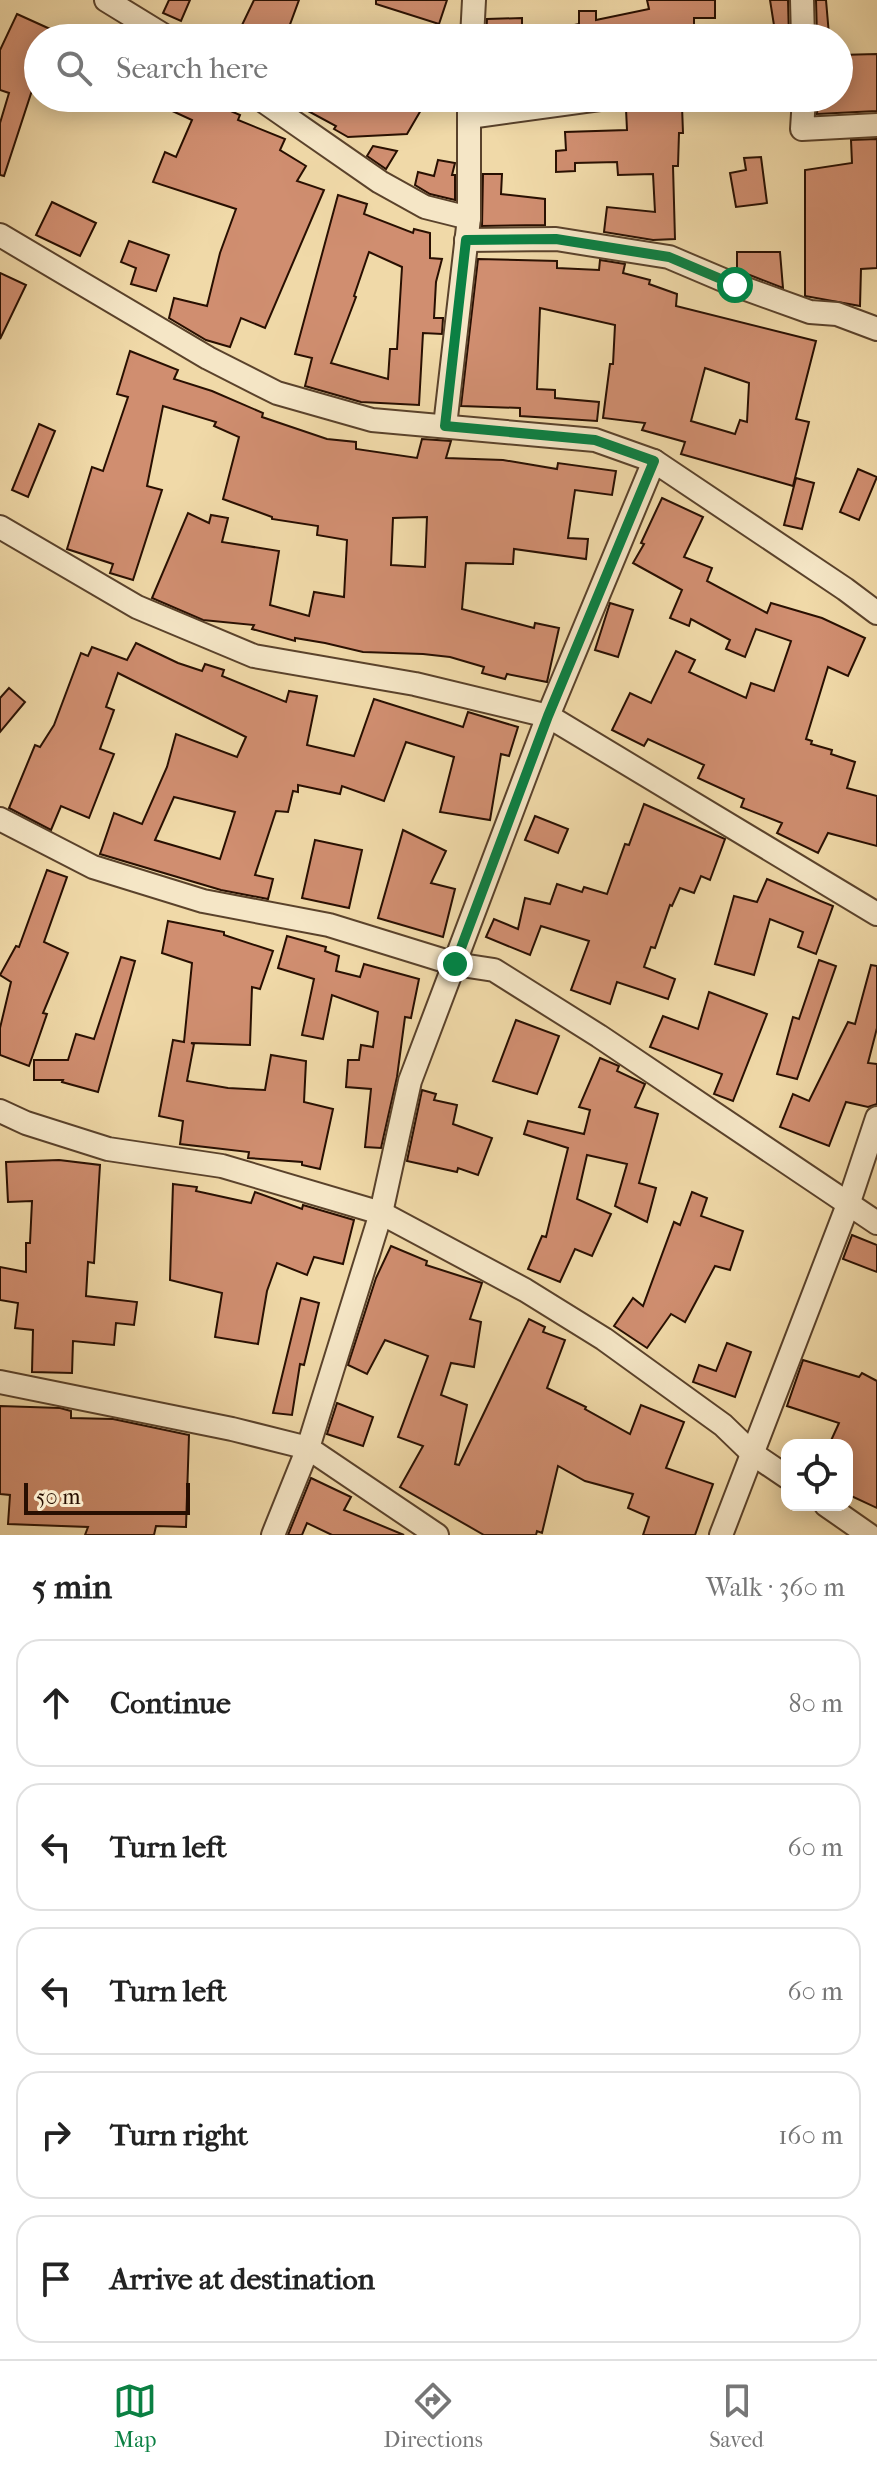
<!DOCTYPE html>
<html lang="en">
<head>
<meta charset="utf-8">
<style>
	:root { --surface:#fff; --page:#f6f6f6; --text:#222; --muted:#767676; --line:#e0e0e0; --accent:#0b8043 }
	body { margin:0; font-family:"IM FELL French Canon",serif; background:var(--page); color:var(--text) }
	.controls { position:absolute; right:24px; bottom:24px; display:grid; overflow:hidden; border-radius:16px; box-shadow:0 4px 20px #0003 }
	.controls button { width:72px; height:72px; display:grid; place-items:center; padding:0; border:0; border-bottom:2px solid var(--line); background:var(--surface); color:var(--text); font:40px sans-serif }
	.scale { position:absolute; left:24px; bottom:20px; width:166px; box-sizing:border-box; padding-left:8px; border:4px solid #280f01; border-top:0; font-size:22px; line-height:28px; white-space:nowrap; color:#280f01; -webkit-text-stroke:6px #f5e6c6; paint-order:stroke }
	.stop { position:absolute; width:24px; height:24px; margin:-18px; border:6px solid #0b8043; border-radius:50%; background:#fff }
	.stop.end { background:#0b8043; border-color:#fff; box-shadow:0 2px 8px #0008 }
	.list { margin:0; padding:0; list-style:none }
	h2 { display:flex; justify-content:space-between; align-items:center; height:104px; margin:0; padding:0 32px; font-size:34px }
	h2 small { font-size:26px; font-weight:400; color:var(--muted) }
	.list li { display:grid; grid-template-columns:52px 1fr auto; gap:24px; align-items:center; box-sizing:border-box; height:128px; margin:0 16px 16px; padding:0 16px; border:2px solid var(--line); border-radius:24px }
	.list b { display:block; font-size:30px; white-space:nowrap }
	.list em { font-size:26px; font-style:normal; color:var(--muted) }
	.icon { flex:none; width:44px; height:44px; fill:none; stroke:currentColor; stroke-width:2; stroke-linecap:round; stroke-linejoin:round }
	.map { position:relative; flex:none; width:877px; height:1535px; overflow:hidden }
	.search { position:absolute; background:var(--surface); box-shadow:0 4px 20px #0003; left:24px; right:24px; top:24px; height:88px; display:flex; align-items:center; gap:20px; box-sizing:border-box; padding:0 28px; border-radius:44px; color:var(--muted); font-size:30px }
	.sheet { height:824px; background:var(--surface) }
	nav { display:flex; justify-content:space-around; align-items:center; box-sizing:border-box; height:112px; border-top:2px solid var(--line); background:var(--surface); font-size:22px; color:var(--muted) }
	nav a { display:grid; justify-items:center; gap:4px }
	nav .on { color:var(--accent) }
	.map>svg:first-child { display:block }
</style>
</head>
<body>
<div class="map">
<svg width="877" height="1535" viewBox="0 0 877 1535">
	<rect width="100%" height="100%" fill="#f0d9a8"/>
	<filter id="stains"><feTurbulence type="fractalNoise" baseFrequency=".0025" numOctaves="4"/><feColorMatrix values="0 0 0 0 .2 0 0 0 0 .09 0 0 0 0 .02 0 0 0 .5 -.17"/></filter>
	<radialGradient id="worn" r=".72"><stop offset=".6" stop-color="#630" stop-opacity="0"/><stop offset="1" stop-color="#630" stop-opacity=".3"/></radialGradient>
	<!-- building -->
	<g fill="#d08e70" stroke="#280f01" stroke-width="2" fill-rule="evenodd">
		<polygon points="169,0 190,0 181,21 163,13"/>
		<polygon points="254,0 299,0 285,38 240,38 242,25"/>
		<polygon points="376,0 447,0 439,24 376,4"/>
		<polygon points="647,0 715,0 715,18 694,18 694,28 674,29 674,31 666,32 667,38 551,38 551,30 579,24 579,11 596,11 596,20 649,9"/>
		<polygon points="770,0 788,0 789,38 776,38"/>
		<polygon points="816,0 826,0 829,35 817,36"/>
		<polygon points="17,14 70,38 38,38 38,72 4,176 0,175 0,123 9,93 0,90 0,50"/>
		<polygon points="522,18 522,38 486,38 487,19"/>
		<polygon points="877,54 877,111 817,114 818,98 839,98 839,55"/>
		<polygon points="144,98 201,98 240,115 238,120 285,139 280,150 306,166 297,181 324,190 265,328 241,318 230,347 206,340 169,318 174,298 207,306 220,253 236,209 153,182 165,152 176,157 192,120"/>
		<polygon points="284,98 428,98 407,134 348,137 334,129 336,126"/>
		<polygon points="682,106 683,133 679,133 678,166 673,166 675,239 653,240 604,232 607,207 655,212 653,174 618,175 617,162 575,163 575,171 556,172 556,151 566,150 565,132 627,130 626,109"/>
		<polygon points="877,139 877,268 861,269 860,306 805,296 805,170 852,163 851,140"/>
		<polygon points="373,146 397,151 386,169 367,156"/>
		<polygon points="761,157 767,203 736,207 730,173 746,170 744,158"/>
		<polygon points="438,160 455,163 452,175 455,175 455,200 430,194 415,185 418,172 434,176"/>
		<polygon points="483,174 502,174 501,194 545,199 545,225 482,226"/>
		<path d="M338 195 367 204 364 214 413 233 414 229 430 233V258L442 259 436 282 434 318H443L442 334 423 333 419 405 361 402 305 386 312 358 295 354ZM369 252 402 267 397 349H390L388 379 331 363 356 297 354 296Z"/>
		<polygon points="52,202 96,223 80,256 36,235"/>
		<polygon points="129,241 169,255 156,291 131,284 136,268 121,262"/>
		<polygon points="737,252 780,252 783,288 737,270"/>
		<path d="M478 259 557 261V268L599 270 600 260 625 264 623 273 650 280 649 284 677 294 676 306 816 341 796 419 809 422 793 486 681 454 685 442 642 430 645 423 603 418 610 364H613L615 325 540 308 537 389 555 390V398L599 402 597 421 520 416V408L461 406ZM705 368 749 383 747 422 740 420 735 434 691 421Z"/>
		<polygon points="0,273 26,285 0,339"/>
		<path d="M130 351 178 370 174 379 212 391 263 413 262 417 327 439 356 442V449L417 458 422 439 451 441 446 458 503 460 557 469 558 463 616 471 612 495 575 490 568 538 588 539 586 559 514 549 513 564 466 563 462 609 534 628 535 623 559 628 547 682 507 674 505 679 482 673 484 667 450 657 423 654 363 652 325 643 295 638V641L252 629 254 625 203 620 152 598 188 513 209 523 211 515 228 518 222 542 279 551 270 605 309 616 314 592 344 597 347 540 317 535 318 526 272 519V517L223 499 239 437 214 426 216 422 163 406 147 486 162 490 133 580 110 573 113 564 67 549 92 467 103 471 128 397 117 394ZM427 517 425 567 391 565 393 518Z"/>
		<polygon points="39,424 55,431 28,497 12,490"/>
		<polygon points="858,469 877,477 859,520 840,512"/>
		<polygon points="796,478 814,483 802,529 784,525"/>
		<polygon points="662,498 703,517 684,557 712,568 707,581 767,613 771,603 822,618 865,638 848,676 828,667 806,739 812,741 811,744 832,750 831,754 855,762 847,788 877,796 877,846 828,833 818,853 777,833 782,823 741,807 744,799 698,778 704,765 648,739 644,746 612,730 630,693 651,703 676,651 695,660 689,672 746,698 751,683 774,691 791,641 756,629 745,657 726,649 730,640 691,619 689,626 670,618 682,590 633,563 644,544 641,543"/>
		<polygon points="610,603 633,610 618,657 595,650"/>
		<path d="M136 643 178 663 202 671 205 664 224 670 222 676 286 702 289 691 317 696 307 745 354 756 374 699 463 727 468 712 518 727 509 756 501 754 490 820 440 812 454 757 406 742 384 801 342 786 340 794 298 785V792L293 791 288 812 276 811 255 875 273 879 268 899 221 890 100 854 114 813 142 824 167 767 176 734 237 757 246 737 118 673 106 707 114 710 100 749 114 754 89 818 61 806 51 830 9 808 35 745 40 747 54 725 81 653 88 656 92 647 127 660ZM174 797 235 812 220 859 155 840Z"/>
		<polygon points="9,688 25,702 0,732 0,698"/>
		<polygon points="644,804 725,839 710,880 701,876 694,893 680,888 672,906 670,905 655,948 651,947 644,967 675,979 668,999 617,982 610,1004 571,990 589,941 541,926 530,955 486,937 494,919 518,929 525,898 550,904 557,884 582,892 584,887 607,894 625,844 629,845"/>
		<polygon points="535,816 568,829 558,853 525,840"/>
		<polygon points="403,830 446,851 431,883 455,889 443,937 378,918"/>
		<polygon points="315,840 362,850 349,908 302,898"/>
		<polygon points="47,870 67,877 44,942 68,953 43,1013 47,1014 29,1066 0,1055 0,1028 11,982 0,975 16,946 19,947"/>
		<polygon points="767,879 833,906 816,954 798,947 803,932 770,919 754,975 715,964 734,896 757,902"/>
		<polygon points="168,921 224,932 224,935 273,951 260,989 252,987 250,1045 191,1043 194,1044 187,1081 228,1088 265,1090 271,1055 306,1061 304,1102 333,1109 320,1169 302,1165 302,1162 248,1158 249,1152 180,1144 183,1121 159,1116 173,1040 184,1042 192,963 162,953"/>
		<polygon points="287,936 326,947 325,951 339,956 336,971 360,977 364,964 419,979 411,1018 405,1017 397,1077 381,1148 365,1147 371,1089 346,1087 348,1060 359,1060 361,1045 373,1047 378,1012 332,995 323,1039 302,1035 314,979 278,968"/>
		<polygon points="121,957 135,961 98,1092 62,1082 63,1080 34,1080 34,1060 68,1060 76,1034 94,1039"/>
		<polygon points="819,960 836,966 797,1079 777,1074 793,1017 799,1019"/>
		<polygon points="871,965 877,966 877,1028 868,1063 877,1064 877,1104 868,1107 846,1102 829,1146 780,1127 793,1094 809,1101 848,1022 855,1024"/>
		<polygon points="709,992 767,1014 733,1101 714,1094 722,1074 650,1047 663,1016 698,1029"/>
		<polygon points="516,1020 559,1036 537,1094 493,1081"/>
		<polygon points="600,1058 619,1066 617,1071 645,1084 635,1107 658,1114 639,1183 656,1188 647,1222 615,1206 627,1164 587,1155 577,1199 611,1214 592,1256 575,1249 560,1282 528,1269 542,1236 546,1237 568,1148 524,1134 528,1121 584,1134 590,1110 579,1107"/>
		<polygon points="422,1090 436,1094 434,1100 457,1105 453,1124 492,1138 478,1175 458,1168 457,1172 407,1161"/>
		<polygon points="59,1160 100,1165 94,1263 88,1262 86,1296 137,1302 134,1325 116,1323 114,1345 73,1341 72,1373 32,1372 33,1330 15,1328 18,1303 0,1300 0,1267 26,1272 26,1243 30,1243 32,1201 8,1202 6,1162"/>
		<polygon points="173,1184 197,1187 196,1191 251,1203 255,1192 302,1209 303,1205 354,1220 343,1264 314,1257 307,1275 277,1263 267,1291 258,1344 215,1337 222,1293 170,1280"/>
		<polygon points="692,1192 707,1198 701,1216 743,1231 730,1270 715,1266 685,1322 671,1314 647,1348 614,1326 633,1298 643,1306 674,1222 680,1225"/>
		<polygon points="852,1235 877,1245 877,1272 843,1259"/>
		<polygon points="391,1246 427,1261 426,1265 482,1283 470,1319 481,1322 474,1367 451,1363 441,1395 467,1405 455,1464 459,1465 529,1319 545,1327 543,1332 565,1340 547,1388 586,1407 585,1409 630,1434 641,1405 684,1422 666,1468 713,1484 695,1535 643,1535 649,1517 628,1508 633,1494 585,1481 558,1466 542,1533 537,1531 536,1535 484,1535 400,1487 423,1446 398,1437 428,1356 385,1340 367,1374 348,1365 376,1278"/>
		<polygon points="301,1298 319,1303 304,1365 300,1364 292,1415 273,1413"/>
		<polygon points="727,1343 751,1352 735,1397 693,1382 699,1365 716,1371"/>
		<polygon points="803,1360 859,1377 862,1373 877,1381 877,1508 847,1494 847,1445 829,1445 839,1423 787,1406"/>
		<polygon points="337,1403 373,1417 363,1446 327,1434"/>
		<polygon points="0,1406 60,1408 71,1411 71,1418 113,1419 189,1435 186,1527 156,1526 154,1535 85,1535 88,1527 8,1524 10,1495 0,1494"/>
		<polygon points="311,1478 351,1497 344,1510 404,1535 332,1535 307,1523 302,1535 288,1535"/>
	</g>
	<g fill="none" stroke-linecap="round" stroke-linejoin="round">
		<defs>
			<g id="minor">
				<polyline points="106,0 168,38"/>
				<polyline points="802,0 803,38"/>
				<polyline points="472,38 474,0"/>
				<polyline points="259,98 380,182 425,207 469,218"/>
				<polyline points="804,98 802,129 877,125"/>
				<polyline points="469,117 607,98"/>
				<polyline points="0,235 208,358 277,393 372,420 595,440 654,461 845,589 877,613"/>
				<polyline points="466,240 556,239 669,257 735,285 810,312 837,314 877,329"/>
				<polyline points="445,426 469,218 469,98"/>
				<polyline points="0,527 137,607 254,656 415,684 548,716 877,914"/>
				<polyline points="0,819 93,867 203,901 329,925 455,964 494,970 599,1036 877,1223"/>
				<polyline points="0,1111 26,1123 108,1149 222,1166 381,1213 525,1290 604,1339 723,1425 753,1454 787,1477"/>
				<polyline points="0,1382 232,1429 308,1448 437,1535"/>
				<polyline points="826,1505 869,1535"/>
				<polyline points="273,1535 308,1448 381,1213 410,1081 548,716 654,461"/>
				<polyline points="721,1535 849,1202 877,1118"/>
			</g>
		</defs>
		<!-- minor casing -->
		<use href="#minor" stroke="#5a422b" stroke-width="26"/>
		<!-- minor -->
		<use href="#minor" stroke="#f5e6c6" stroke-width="22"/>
	</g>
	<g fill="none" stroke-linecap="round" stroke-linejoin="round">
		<!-- route -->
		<polyline stroke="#0b8043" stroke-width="10" points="455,964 548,716 654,461 595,440 445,426 466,240 556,239 669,257 735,285"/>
	</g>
	<rect width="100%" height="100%" filter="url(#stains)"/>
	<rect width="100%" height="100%" fill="url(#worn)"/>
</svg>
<div class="controls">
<button><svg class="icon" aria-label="locate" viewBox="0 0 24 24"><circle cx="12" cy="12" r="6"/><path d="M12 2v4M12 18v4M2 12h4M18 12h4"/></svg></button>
</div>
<div class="scale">50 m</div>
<div class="stop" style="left:735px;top:285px"></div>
<div class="stop end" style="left:455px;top:964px"></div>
<div class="search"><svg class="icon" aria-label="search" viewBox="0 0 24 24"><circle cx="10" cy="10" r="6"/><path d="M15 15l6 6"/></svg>Search here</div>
</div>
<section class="sheet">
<h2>5 min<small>Walk · 360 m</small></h2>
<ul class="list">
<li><svg class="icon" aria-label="ahead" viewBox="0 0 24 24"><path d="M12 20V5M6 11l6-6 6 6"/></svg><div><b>Continue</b></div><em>80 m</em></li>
<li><svg class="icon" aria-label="left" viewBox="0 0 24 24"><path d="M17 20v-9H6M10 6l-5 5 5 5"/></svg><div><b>Turn left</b></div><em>60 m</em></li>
<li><svg class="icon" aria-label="left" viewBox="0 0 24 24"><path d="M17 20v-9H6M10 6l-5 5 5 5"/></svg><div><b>Turn left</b></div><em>60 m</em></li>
<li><svg class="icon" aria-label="right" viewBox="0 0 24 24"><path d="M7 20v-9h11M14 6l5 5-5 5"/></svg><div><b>Turn right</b></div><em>160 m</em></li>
<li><svg class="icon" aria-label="arrive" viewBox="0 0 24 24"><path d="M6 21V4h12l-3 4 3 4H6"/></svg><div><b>Arrive at destination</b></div></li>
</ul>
</section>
<nav>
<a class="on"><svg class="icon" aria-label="map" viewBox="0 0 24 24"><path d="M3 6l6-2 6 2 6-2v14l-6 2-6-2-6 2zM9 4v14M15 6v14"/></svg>Map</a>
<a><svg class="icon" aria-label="directions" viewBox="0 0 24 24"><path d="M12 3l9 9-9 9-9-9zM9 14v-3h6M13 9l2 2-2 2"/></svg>Directions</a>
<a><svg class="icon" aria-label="saved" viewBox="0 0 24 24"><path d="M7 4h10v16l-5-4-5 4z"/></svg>Saved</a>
</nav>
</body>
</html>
